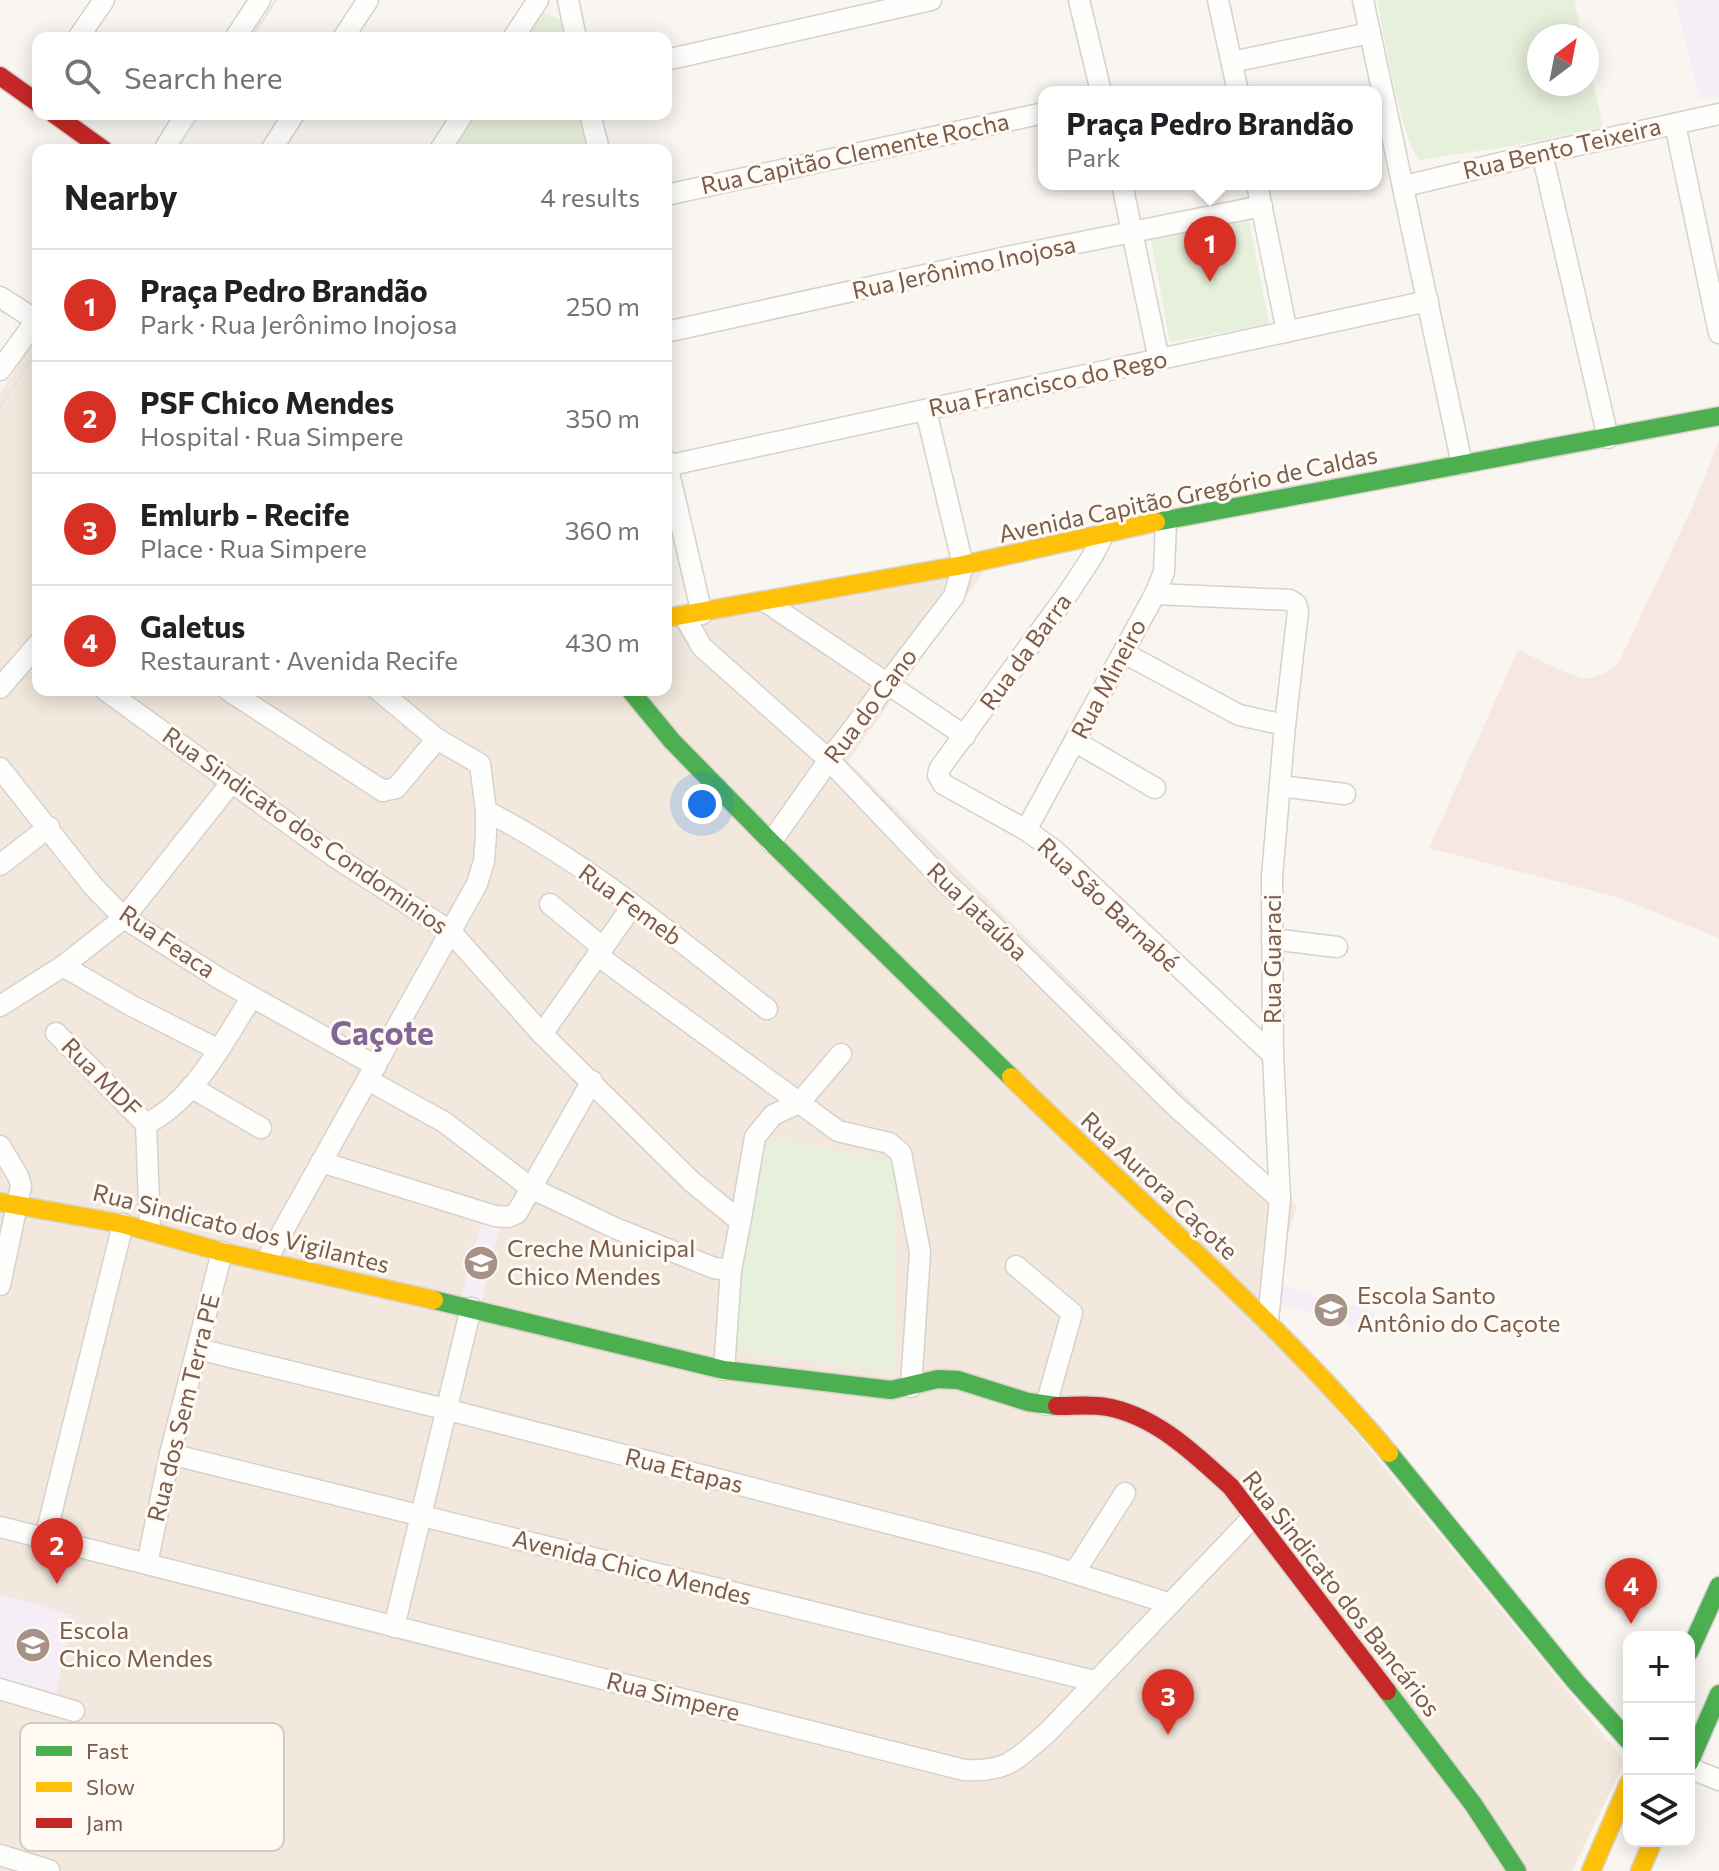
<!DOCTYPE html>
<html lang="en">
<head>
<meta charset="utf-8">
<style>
	:root { --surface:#fff; --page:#f2f2f2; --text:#202124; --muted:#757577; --line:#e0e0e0; --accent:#d93025 }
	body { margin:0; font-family:Commissioner,sans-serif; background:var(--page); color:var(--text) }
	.controls { position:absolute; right:24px; bottom:24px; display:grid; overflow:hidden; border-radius:16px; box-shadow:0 4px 20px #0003 }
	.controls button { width:72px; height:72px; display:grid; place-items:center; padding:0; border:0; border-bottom:2px solid var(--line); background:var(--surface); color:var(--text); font:40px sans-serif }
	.compass { position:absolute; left:1527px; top:24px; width:72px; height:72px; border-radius:50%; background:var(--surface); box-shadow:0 4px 20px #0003; rotate:32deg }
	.you { position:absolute; left:702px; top:804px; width:28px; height:28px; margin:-20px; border:6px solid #fff; border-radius:50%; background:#1a73e8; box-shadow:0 0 0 12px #1a73e833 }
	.badge { display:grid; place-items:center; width:52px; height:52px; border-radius:50%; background:var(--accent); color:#fff; font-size:26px; font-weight:700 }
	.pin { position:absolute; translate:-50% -66px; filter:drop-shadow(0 2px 4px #0008) }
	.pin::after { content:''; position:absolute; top:42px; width:28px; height:24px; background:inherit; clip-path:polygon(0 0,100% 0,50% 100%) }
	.popup { position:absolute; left:1038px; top:86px; width:344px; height:104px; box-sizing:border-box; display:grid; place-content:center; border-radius:16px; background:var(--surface); filter:drop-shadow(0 2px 6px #0005); font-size:26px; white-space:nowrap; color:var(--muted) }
	.popup b { font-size:30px; color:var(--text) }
	.popup::after { content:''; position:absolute; left:50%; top:100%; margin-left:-16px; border:16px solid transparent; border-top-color:var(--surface) }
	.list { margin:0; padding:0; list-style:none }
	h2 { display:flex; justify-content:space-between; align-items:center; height:104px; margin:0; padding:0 32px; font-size:34px }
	h2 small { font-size:26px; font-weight:400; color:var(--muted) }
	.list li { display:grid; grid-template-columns:52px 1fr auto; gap:24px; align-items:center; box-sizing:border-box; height:112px; padding:0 32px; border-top:2px solid var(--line) }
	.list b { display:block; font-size:30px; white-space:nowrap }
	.list p { margin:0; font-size:26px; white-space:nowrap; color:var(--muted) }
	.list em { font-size:26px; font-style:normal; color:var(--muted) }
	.icon { flex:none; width:44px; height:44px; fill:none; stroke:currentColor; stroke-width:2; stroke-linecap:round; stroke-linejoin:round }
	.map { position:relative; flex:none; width:1719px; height:1871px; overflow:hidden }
	.search { position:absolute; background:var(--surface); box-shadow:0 4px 20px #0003; left:32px; top:32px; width:640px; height:88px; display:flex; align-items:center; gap:20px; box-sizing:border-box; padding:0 28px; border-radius:16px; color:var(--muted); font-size:30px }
	.panel { position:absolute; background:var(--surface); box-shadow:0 4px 20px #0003; left:32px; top:144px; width:640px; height:552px; border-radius:16px }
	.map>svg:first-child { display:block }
</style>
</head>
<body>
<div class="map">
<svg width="1719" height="1871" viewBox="0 0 1719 1871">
	<rect width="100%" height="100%" fill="#f9f5f0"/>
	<!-- residential -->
	<polygon fill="#f2e8de" points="38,334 38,690 666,690 666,626 994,557 848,761 1297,1206 1261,1317 1625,1761 1572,1871 0,1871 0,393"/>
	<!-- commercial -->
	<polygon fill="#f6e8e1" points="1719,441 1719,938 1620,898 1429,848 1518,650 1569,674 1586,679 1603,674 1619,662 1697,497"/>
	<!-- education -->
	<g fill="#f6eef6">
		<polygon points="1676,0 1719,0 1719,96 1699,100"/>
		<polygon points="482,1221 500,1227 481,1303 461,1299"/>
		<polygon points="1281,1285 1375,1312 1369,1331 1276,1303"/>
		<polygon points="0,1594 72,1615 55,1700 0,1676"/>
	</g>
	<!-- green -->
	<g fill="#e7f0db">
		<path d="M1377 0H1574L1582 36H1539V84H1587V57L1603 127 1517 145 1420 160C1402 144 1383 29 1377 0Z"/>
		<polygon points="543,12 560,19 564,38 526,38"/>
		<polygon points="477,114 580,114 588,150 454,150"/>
		<polygon points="1249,221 1269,324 1170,342 1151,240"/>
		<polygon points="763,1138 896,1162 894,1372 730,1350 746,1219"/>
	</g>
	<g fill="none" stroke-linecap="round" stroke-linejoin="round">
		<defs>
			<g id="street">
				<polyline points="568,0 576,38"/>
				<polyline points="1079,0 1101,92"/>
				<polyline points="1218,0 1238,92"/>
				<polyline points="1363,0 1462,464"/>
				<polyline points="78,38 104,0"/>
				<polyline points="235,38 260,0"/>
				<polyline points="343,38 368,0"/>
				<polyline points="513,38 538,0"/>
				<polyline points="666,60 931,0"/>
				<polyline points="1232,62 1370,33"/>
				<polyline points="590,114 599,150"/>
				<polyline points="1675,124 1719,333"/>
				<polyline points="164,150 186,114"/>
				<polyline points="271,150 294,114"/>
				<polyline points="440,150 463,114"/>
				<polyline points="1542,153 1608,438"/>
				<polyline points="1122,184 1159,360"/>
				<polyline points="1257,184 1287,332"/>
				<polyline points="1405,186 1542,153 1719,114"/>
				<polyline points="666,195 1044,113"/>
				<polyline points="0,297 36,320"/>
				<polyline points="666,332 1007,257 1262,206"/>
				<polyline points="0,370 38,318"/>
				<polyline points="666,460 702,614"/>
				<polyline points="666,466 1428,301"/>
				<polyline points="1105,532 1092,557 1069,592 940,768 938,775 943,784 1026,830 1054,850 1273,1055"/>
				<polyline points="1155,594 1290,600 1296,604 1298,611 1285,725 1272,877 1273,1055 1280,1199 1268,1321"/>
				<polyline points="766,602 965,736"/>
				<polyline points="684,616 702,647 829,760 945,882 990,923 1174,1105 1280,1199"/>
				<polyline points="1124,653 1239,715 1285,725"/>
				<polyline points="0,688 38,644"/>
				<polyline points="105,690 332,855 450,931 542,1034 691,1181 735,1217 741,1218 731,1270 714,1268 615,1228 531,1188 444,1122 368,1080"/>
				<polyline points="228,690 383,791 396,788 437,739"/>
				<polyline points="1076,742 1155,788"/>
				<polyline points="0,768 93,886 124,918 222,980 376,1066"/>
				<polyline points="1280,786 1345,794"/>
				<path d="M486 811C588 863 677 939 767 1009"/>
				<polyline points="1026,830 1155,594 1164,572 1166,520"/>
				<polyline points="771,842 829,760 954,596 963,565 926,411"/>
				<polyline points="0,865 49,827"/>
				<polyline points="550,904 603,948"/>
				<polyline points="1272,939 1337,947"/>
				<polyline points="597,955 838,1131 889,1143 901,1153 920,1252 911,1387"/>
				<polyline points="63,966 132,1006 217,1049"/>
				<polyline points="0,1006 63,966 124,918 231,783"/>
				<polyline points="56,1033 146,1124"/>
				<polyline points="542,1034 633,905"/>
				<polyline points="191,1087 261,1128"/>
				<polyline points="0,1146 18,1176 21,1186 0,1285"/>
				<polyline points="321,1162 495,1216 508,1217 517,1213 592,1081"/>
				<polyline points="741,1218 755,1137 773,1115 799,1103 841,1054"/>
				<path d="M150 1230 146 1124C196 1099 223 1041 252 997"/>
				<polyline points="266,1261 477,884 484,861 486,834 486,811 480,764 437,739 378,690"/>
				<polyline points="1016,1266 1072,1313 1046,1405"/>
				<polyline points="198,1349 445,1409 1039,1562 1168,1603"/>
				<polyline points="724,1370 731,1270"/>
				<polyline points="170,1454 1094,1681"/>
				<path d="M0 1527 964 1770C1009 1772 1015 1760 1048 1732L1253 1517"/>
				<polyline points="45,1538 123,1224"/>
				<polyline points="147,1564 170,1454 222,1252"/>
				<polyline points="1074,1573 1125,1493"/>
				<polyline points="394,1627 471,1308"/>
				<polyline points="0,1689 74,1711"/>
				<polyline points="1689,1768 1719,1780"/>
				<polyline points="0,1855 49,1870"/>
			</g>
			<g id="fast">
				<polyline points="1156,522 1719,416"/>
				<polyline points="630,690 672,741 771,842 1011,1077"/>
				<polyline points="434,1300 724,1370 891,1390 938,1379 958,1380 1028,1402 1057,1406"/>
				<polyline points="1389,1453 1575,1681 1629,1741"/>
				<polyline points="1689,1652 1719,1586"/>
				<polyline points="1387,1691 1473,1804 1517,1871"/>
				<polyline points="1689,1763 1719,1694"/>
			</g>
			<g id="slow">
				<polyline points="666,618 963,565 1156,522"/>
				<path d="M1011 1077C1138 1202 1274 1317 1389 1453"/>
				<polyline points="0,1202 123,1224 222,1252 434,1300"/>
				<polyline points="1591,1871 1629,1783"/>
				<polyline points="1640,1871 1653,1841"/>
			</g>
			<g id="jam">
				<polyline points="0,76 38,103"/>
				<polyline points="54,114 104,150"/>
				<path d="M1057 1406C1073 1406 1090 1404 1107 1407 1156 1416 1195 1454 1231 1487L1387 1691"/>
			</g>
		</defs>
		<!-- street casing -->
		<use href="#street" stroke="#d7d1cb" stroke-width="23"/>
		<!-- fast casing -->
		<use href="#fast" stroke="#d9d2cb" stroke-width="21"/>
		<!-- slow casing -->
		<use href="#slow" stroke="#d9d2cb" stroke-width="21"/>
		<!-- jam casing -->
		<use href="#jam" stroke="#d9d2cb" stroke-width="21"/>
		<!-- street -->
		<use href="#street" stroke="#fefefd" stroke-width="20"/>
		<!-- fast -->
		<use href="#fast" stroke="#4caf50" stroke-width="18"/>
		<!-- slow -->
		<use href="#slow" stroke="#ffc107" stroke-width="18"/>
		<!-- jam -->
		<use href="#jam" stroke="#c62828" stroke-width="18"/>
		<!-- tram -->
		<g stroke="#e6e3e7" stroke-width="2">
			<polyline points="251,38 276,0"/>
			<polyline points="175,150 200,114"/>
			<polyline points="0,408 38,349"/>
		</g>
	</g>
	<!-- icons -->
	<defs>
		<symbol id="school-disc" viewBox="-11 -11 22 22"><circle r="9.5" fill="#a69286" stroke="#fffaf3"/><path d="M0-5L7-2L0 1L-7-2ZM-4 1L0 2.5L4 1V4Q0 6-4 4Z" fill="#fff"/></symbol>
	</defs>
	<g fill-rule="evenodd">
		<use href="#school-disc" x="461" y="1243" width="40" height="40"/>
		<use href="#school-disc" x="1311" y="1290" width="40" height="40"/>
		<use href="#school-disc" x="13" y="1625" width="40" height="40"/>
	</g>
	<g text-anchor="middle" stroke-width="6" stroke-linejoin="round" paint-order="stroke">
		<!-- street labels -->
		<g font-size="24" fill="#7a5c4d" stroke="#fffaf3">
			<text transform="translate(1562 149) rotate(-13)" y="8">Rua Bento Teixeira</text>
			<text transform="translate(855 154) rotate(-12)" y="8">Rua Capitão Clemente Rocha</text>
			<text transform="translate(964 268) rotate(-12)" y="8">Rua Jerônimo Inojosa</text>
			<text transform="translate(1048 384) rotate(-12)" y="8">Rua Francisco do Rego</text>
			<text transform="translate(1188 495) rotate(-12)" y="8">Avenida Capitão Gregório de Caldas</text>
			<text transform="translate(1026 652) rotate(-54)" y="8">Rua da Barra</text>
			<text transform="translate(1109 679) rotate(-62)" y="8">Rua Mineiro</text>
			<text transform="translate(871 706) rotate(-53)" y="8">Rua do Cano</text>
			<text transform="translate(305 831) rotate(35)" y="8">Rua Sindicato dos Condominios</text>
			<text transform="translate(630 905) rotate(36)" y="8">Rua Femeb</text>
			<text transform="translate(1108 905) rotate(43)" y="8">Rua São Barnabé</text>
			<text transform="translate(977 912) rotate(44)" y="8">Rua Jataúba</text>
			<text transform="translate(167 942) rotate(34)" y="8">Rua Feaca</text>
			<text transform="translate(1273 959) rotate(-90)" y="8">Rua Guaraci</text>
			<text transform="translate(101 1078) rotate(45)" y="8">Rua MDF</text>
			<text transform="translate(1159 1186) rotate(43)" y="8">Rua Aurora Caçote</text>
			<text transform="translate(241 1229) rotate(14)" y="8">Rua Sindicato dos Vigilantes</text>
			<text transform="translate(184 1408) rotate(-76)" y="8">Rua dos Sem Terra PE</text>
			<text transform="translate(684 1471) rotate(14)" y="8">Rua Etapas</text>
			<text transform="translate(632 1568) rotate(14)" y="8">Avenida Chico Mendes</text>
			<text transform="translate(1341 1594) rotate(52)" y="8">Rua Sindicato dos Bancários</text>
			<text transform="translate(673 1697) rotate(14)" y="8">Rua Simpere</text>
		</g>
		<!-- poi labels -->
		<g font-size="24" fill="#7a5c4d" stroke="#fffaf3" text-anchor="start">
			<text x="507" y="1257">Creche Municipal<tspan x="507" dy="28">Chico Mendes</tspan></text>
			<text x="1357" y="1304">Escola Santo<tspan x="1357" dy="28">Antônio do Caçote</tspan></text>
			<text x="59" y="1639">Escola<tspan x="59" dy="28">Chico Mendes</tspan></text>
		</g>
		<!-- district labels -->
		<g font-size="32" font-weight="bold" fill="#846695" stroke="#fffaf3">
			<text x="382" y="1045">Caçote</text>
		</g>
	</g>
	<!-- legend -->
	<rect x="20" y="1723" width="264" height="128" rx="12" fill="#fffaf3" stroke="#d7cbc1" stroke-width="2"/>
	<rect x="36" y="1746" width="36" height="10" fill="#4caf50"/>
	<rect x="36" y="1782" width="36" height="10" fill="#ffc107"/>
	<rect x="36" y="1818" width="36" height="10" fill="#c62828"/>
	<g font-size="22" fill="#7a5c4d">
		<text x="86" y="1759">Fast</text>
		<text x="86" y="1795">Slow</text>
		<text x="86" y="1831">Jam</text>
	</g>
</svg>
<div class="controls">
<button>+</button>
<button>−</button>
<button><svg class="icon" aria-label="layers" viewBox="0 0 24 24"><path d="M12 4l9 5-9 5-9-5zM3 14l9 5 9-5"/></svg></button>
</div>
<svg class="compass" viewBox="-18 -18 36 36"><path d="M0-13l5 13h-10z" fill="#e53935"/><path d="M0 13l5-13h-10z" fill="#757577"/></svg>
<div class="you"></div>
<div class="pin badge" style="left:1210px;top:282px">1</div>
<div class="popup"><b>Praça Pedro Brandão</b>Park</div>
<div class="pin badge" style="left:57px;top:1584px">2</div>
<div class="pin badge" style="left:1168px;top:1735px">3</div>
<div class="pin badge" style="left:1631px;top:1624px">4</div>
<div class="search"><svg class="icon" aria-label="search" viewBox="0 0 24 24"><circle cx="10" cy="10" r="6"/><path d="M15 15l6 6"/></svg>Search here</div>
<section class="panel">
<h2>Nearby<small>4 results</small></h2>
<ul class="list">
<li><span class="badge">1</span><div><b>Praça Pedro Brandão</b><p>Park · Rua Jerônimo Inojosa</p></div><em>250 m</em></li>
<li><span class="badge">2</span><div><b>PSF Chico Mendes</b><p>Hospital · Rua Simpere</p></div><em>350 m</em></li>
<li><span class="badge">3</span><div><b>Emlurb - Recife</b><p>Place · Rua Simpere</p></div><em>360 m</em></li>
<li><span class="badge">4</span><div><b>Galetus</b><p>Restaurant · Avenida Recife</p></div><em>430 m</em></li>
</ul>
</section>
</div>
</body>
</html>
